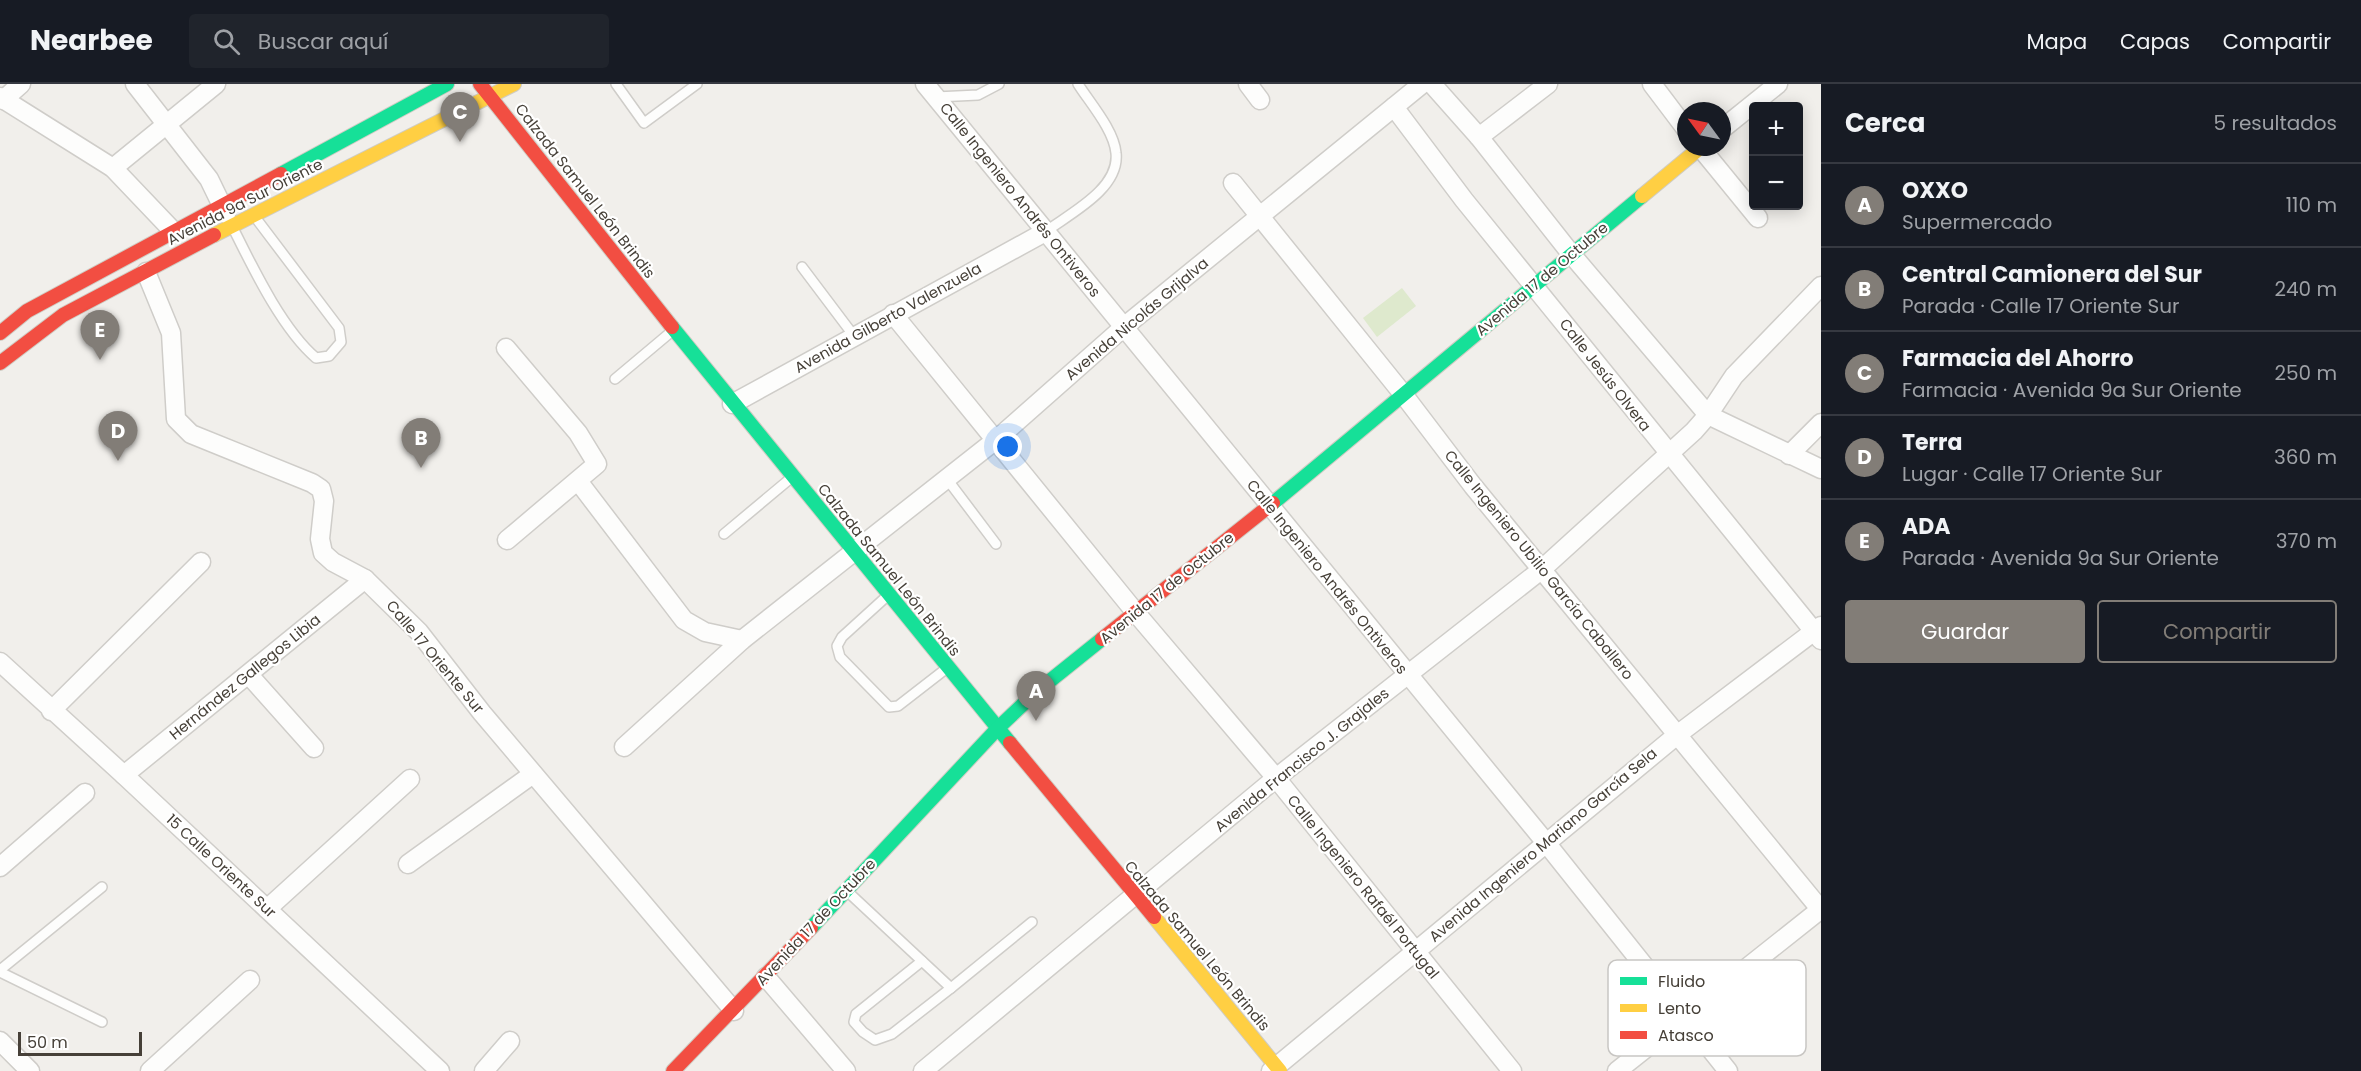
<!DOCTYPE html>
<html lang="es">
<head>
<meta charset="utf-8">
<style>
	:root { --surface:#171b24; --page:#20242c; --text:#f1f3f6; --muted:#9ea1a6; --line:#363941; --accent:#827d77 }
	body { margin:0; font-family:Poppins,sans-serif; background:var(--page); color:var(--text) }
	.controls { position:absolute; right:18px; top:18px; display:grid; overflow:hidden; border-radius:6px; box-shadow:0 3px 15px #0003 }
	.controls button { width:54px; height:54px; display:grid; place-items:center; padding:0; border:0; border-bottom:2px solid var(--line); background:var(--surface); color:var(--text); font:30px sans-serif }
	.compass { position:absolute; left:1677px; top:18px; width:54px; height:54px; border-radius:50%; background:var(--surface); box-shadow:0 3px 15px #0003; rotate:303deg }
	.scale { position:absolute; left:18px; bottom:15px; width:124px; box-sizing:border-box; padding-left:6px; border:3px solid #464038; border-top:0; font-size:16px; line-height:21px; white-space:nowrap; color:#464038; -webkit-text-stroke:4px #fff; paint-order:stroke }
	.you { position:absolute; left:1008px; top:363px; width:21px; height:21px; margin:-15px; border:4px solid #fff; border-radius:50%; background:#1a73e8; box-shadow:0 0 0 9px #1a73e833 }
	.badge { display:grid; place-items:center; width:39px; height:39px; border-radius:50%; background:var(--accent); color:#fff; font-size:20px; font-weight:700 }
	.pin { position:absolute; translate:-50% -50px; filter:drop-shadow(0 2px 3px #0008) }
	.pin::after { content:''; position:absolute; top:32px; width:21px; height:18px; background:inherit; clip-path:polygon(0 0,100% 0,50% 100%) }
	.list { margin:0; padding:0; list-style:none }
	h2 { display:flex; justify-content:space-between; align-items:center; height:78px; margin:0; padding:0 24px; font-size:26px }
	h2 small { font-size:20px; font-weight:400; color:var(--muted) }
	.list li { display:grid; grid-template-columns:39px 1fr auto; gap:18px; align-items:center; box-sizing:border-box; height:84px; padding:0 24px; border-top:2px solid var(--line) }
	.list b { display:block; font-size:22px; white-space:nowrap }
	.list p { margin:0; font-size:20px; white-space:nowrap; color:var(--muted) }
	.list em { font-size:20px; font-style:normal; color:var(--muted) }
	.actions { display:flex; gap:12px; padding:18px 24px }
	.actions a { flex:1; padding:14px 0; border:2px solid var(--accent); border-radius:6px; text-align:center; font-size:21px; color:var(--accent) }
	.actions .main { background:var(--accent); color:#fff }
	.icon { flex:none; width:33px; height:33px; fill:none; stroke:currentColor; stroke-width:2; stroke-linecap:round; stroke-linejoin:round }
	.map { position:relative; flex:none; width:1821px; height:987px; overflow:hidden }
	header { display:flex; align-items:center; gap:36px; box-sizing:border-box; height:84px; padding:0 30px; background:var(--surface); border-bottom:2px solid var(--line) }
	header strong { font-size:28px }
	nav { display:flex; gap:33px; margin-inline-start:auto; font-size:21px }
	.search { width:420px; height:54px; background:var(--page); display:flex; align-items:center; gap:15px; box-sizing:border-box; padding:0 21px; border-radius:6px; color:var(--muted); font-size:22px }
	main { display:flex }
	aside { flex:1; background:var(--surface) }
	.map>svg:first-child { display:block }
</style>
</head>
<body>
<header>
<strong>Nearbee</strong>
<div class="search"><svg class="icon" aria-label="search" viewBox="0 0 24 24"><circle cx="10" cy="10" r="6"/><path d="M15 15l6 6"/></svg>Buscar aquí</div>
<nav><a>Mapa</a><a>Capas</a><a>Compartir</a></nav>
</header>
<main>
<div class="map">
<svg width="1821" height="987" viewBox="0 0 1821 987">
	<rect width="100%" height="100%" fill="#f1efeb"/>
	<!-- green -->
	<polygon fill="#dee9cd" points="1402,204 1416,222 1377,253 1363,234"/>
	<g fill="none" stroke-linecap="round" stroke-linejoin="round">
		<defs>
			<g id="lane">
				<polyline points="616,0 644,39 697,0"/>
				<polyline points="936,13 978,11 999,0"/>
				<path d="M233 144C253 184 282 245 316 274L329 272 341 258 339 244 255 133"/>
				<path d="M1045 148C1069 130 1120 105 1116 69 1114 46 1090 19 1078 0"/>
				<polyline points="802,183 854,252"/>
				<polyline points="615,295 671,248"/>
				<polyline points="947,395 996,460"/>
				<polyline points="724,450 791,394"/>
				<polyline points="886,513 842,553 837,562 840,573 889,623 898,622 947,584"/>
				<polyline points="848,808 951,904 1032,838"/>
				<polyline points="922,877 856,930 854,938 863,948 875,956 892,950 951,904"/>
				<polyline points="0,886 102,803"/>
				<polyline points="0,888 102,938"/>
			</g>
			<g id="street">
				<polyline points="135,0 209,95 226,130"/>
				<polyline points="925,0 1547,760 1728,987"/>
				<polyline points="1248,0 1260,16"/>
				<polyline points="1432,0 1479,53 1572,171 1708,331 1821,385"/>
				<polyline points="1652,0 1686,45"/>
				<polyline points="0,13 113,84 173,147"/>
				<polyline points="3,16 21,0"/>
				<polyline points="1394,23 1464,116 1821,556"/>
				<polyline points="1722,45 1778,0"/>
				<polyline points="1479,53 1548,0"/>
				<polyline points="1700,63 1758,134"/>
				<polyline points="113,84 216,0"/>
				<polyline points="1233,99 1403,310 1473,402 1821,826"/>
				<polyline points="146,188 171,249 176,335 191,350 312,399 321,405 324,417 320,455 323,469 333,478 365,495 419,548 482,629 734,927"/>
				<polyline points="893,230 1136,529 1276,694 1512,987"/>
				<polyline points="506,264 578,349 597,380 507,456"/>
				<polyline points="732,320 1045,148"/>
				<polyline points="1789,371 1821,339"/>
				<polyline points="578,397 684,536 705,548 742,556"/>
				<polyline points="0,578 124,691 440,987"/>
				<polyline points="249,591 314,664"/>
				<polyline points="51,627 201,478"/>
				<polyline points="624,663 742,556 997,355 1125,242 1422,0"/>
				<polyline points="124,691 365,495"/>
				<polyline points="408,780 533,690"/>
				<polyline points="0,783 85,709"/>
				<polyline points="267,825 410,695"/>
				<polyline points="766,893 846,987"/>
				<polyline points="0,957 30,987"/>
				<polyline points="150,987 250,896"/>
				<polyline points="484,987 510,957"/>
				<polyline points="923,987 1276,694 1541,486 1694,347 1708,331 1734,292 1821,202"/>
				<polyline points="1271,987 1677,651 1821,542"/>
				<polyline points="1617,987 1821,825"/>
			</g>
			<g id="fast">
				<polyline points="281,90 447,0"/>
				<polyline points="672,243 1010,659"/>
				<polyline points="1273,419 1642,112"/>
				<polyline points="811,844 998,644 1036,608 1102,555"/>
			</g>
			<g id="slow">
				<polyline points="1642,112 1701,63"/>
				<polyline points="214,151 514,0"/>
				<polyline points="1154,833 1280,987"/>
			</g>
			<g id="jam">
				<polyline points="480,0 672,243"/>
				<polyline points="0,249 27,227 281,90"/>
				<polyline points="0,279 63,231 214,151"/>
				<polyline points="1102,555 1273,419"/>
				<polyline points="1010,659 1154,833"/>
				<polyline points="673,987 811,844"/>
			</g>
		</defs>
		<!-- lane casing -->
		<use href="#lane" stroke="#cfcdc9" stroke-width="12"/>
		<!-- street casing -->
		<use href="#street" stroke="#cfcdc9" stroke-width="21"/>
		<!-- fast casing -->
		<use href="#fast" stroke="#cfccc3" stroke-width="16"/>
		<!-- slow casing -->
		<use href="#slow" stroke="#cfccc3" stroke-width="16"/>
		<!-- jam casing -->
		<use href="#jam" stroke="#cfccc3" stroke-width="16"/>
		<!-- lane -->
		<use href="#lane" stroke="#fdfdfc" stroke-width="9"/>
		<!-- street -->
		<use href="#street" stroke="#fdfdfc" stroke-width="18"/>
		<!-- fast -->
		<use href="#fast" stroke="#16e098" stroke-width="14"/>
		<!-- slow -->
		<use href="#slow" stroke="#ffcf43" stroke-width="14"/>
		<!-- jam -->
		<use href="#jam" stroke="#f24e42" stroke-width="14"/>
	</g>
	<g text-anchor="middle" stroke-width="4.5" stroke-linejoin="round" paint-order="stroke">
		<!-- street labels -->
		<g font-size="15" fill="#464038" stroke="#fff">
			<text transform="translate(585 107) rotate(52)" y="5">Calzada Samuel León Brindis</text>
			<text transform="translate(1020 116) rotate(51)" y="5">Calle Ingeniero Andrés Ontiveros</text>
			<text transform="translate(245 118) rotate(-27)" y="5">Avenida 9a Sur Oriente</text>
			<text transform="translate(1542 195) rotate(-40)" y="5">Avenida 17 de Octubre</text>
			<text transform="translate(888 234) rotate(-29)" y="5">Avenida Gilberto Valenzuela</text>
			<text transform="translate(1137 235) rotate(-40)" y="5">Avenida Nicolás Grijalva</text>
			<text transform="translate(1605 291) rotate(52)" y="5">Calle Jesús Olvera</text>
			<text transform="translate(1539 481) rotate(51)" y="5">Calle Ingeniero Ubilio García Caballero</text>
			<text transform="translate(889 486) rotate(51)" y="5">Calzada Samuel León Brindis</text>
			<text transform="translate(1327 493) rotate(51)" y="5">Calle Ingeniero Andrés Ontiveros</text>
			<text transform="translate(1167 504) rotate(-39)" y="5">Avenida 17 de Octubre</text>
			<text transform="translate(435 573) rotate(50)" y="5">Calle 17 Oriente Sur</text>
			<text transform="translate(245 593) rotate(-39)" y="5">Hernández Gallegos Libia</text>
			<text transform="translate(1302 676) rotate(-39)" y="5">Avenida Francisco J. Grajales</text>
			<text transform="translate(1543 761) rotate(-40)" y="5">Avenida Ingeniero Mariano García Sela</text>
			<text transform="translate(221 782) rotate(43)" y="5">15 Calle Oriente Sur</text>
			<text transform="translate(1363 803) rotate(51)" y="5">Calle Ingeniero Rafaél Portugal</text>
			<text transform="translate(816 838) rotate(-47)" y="5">Avenida 17 de Octubre</text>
			<text transform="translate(1197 862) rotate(50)" y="5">Calzada Samuel León Brindis</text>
		</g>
	</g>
	<!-- legend -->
	<rect x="1608" y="876" width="198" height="96" rx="9" fill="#fff" stroke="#c8c6c3" stroke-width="1.5"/>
	<rect x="1620" y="893" width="27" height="8" fill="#16e098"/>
	<rect x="1620" y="920" width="27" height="8" fill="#ffcf43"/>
	<rect x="1620" y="947" width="27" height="8" fill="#f24e42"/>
	<g font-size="16" fill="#464038">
		<text x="1658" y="903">Fluido</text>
		<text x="1658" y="930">Lento</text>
		<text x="1658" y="957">Atasco</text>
	</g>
</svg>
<div class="controls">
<button>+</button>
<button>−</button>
</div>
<svg class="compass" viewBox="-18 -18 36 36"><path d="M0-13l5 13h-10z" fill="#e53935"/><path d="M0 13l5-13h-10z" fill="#9ea1a6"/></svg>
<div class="scale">50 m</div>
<div class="you"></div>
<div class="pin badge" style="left:1036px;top:637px">A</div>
<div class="pin badge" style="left:421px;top:384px">B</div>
<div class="pin badge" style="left:460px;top:58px">C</div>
<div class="pin badge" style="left:118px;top:377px">D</div>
<div class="pin badge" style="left:100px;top:276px">E</div>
</div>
<aside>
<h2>Cerca<small>5 resultados</small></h2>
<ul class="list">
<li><span class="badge">A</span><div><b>OXXO</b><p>Supermercado</p></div><em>110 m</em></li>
<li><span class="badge">B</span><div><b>Central Camionera del Sur</b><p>Parada · Calle 17 Oriente Sur</p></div><em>240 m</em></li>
<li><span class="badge">C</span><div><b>Farmacia del Ahorro</b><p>Farmacia · Avenida 9a Sur Oriente</p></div><em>250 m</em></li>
<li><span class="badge">D</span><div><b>Terra</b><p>Lugar · Calle 17 Oriente Sur</p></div><em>360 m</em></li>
<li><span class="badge">E</span><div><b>ADA</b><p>Parada · Avenida 9a Sur Oriente</p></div><em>370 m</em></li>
</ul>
<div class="actions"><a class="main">Guardar</a><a>Compartir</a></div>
</aside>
</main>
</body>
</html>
